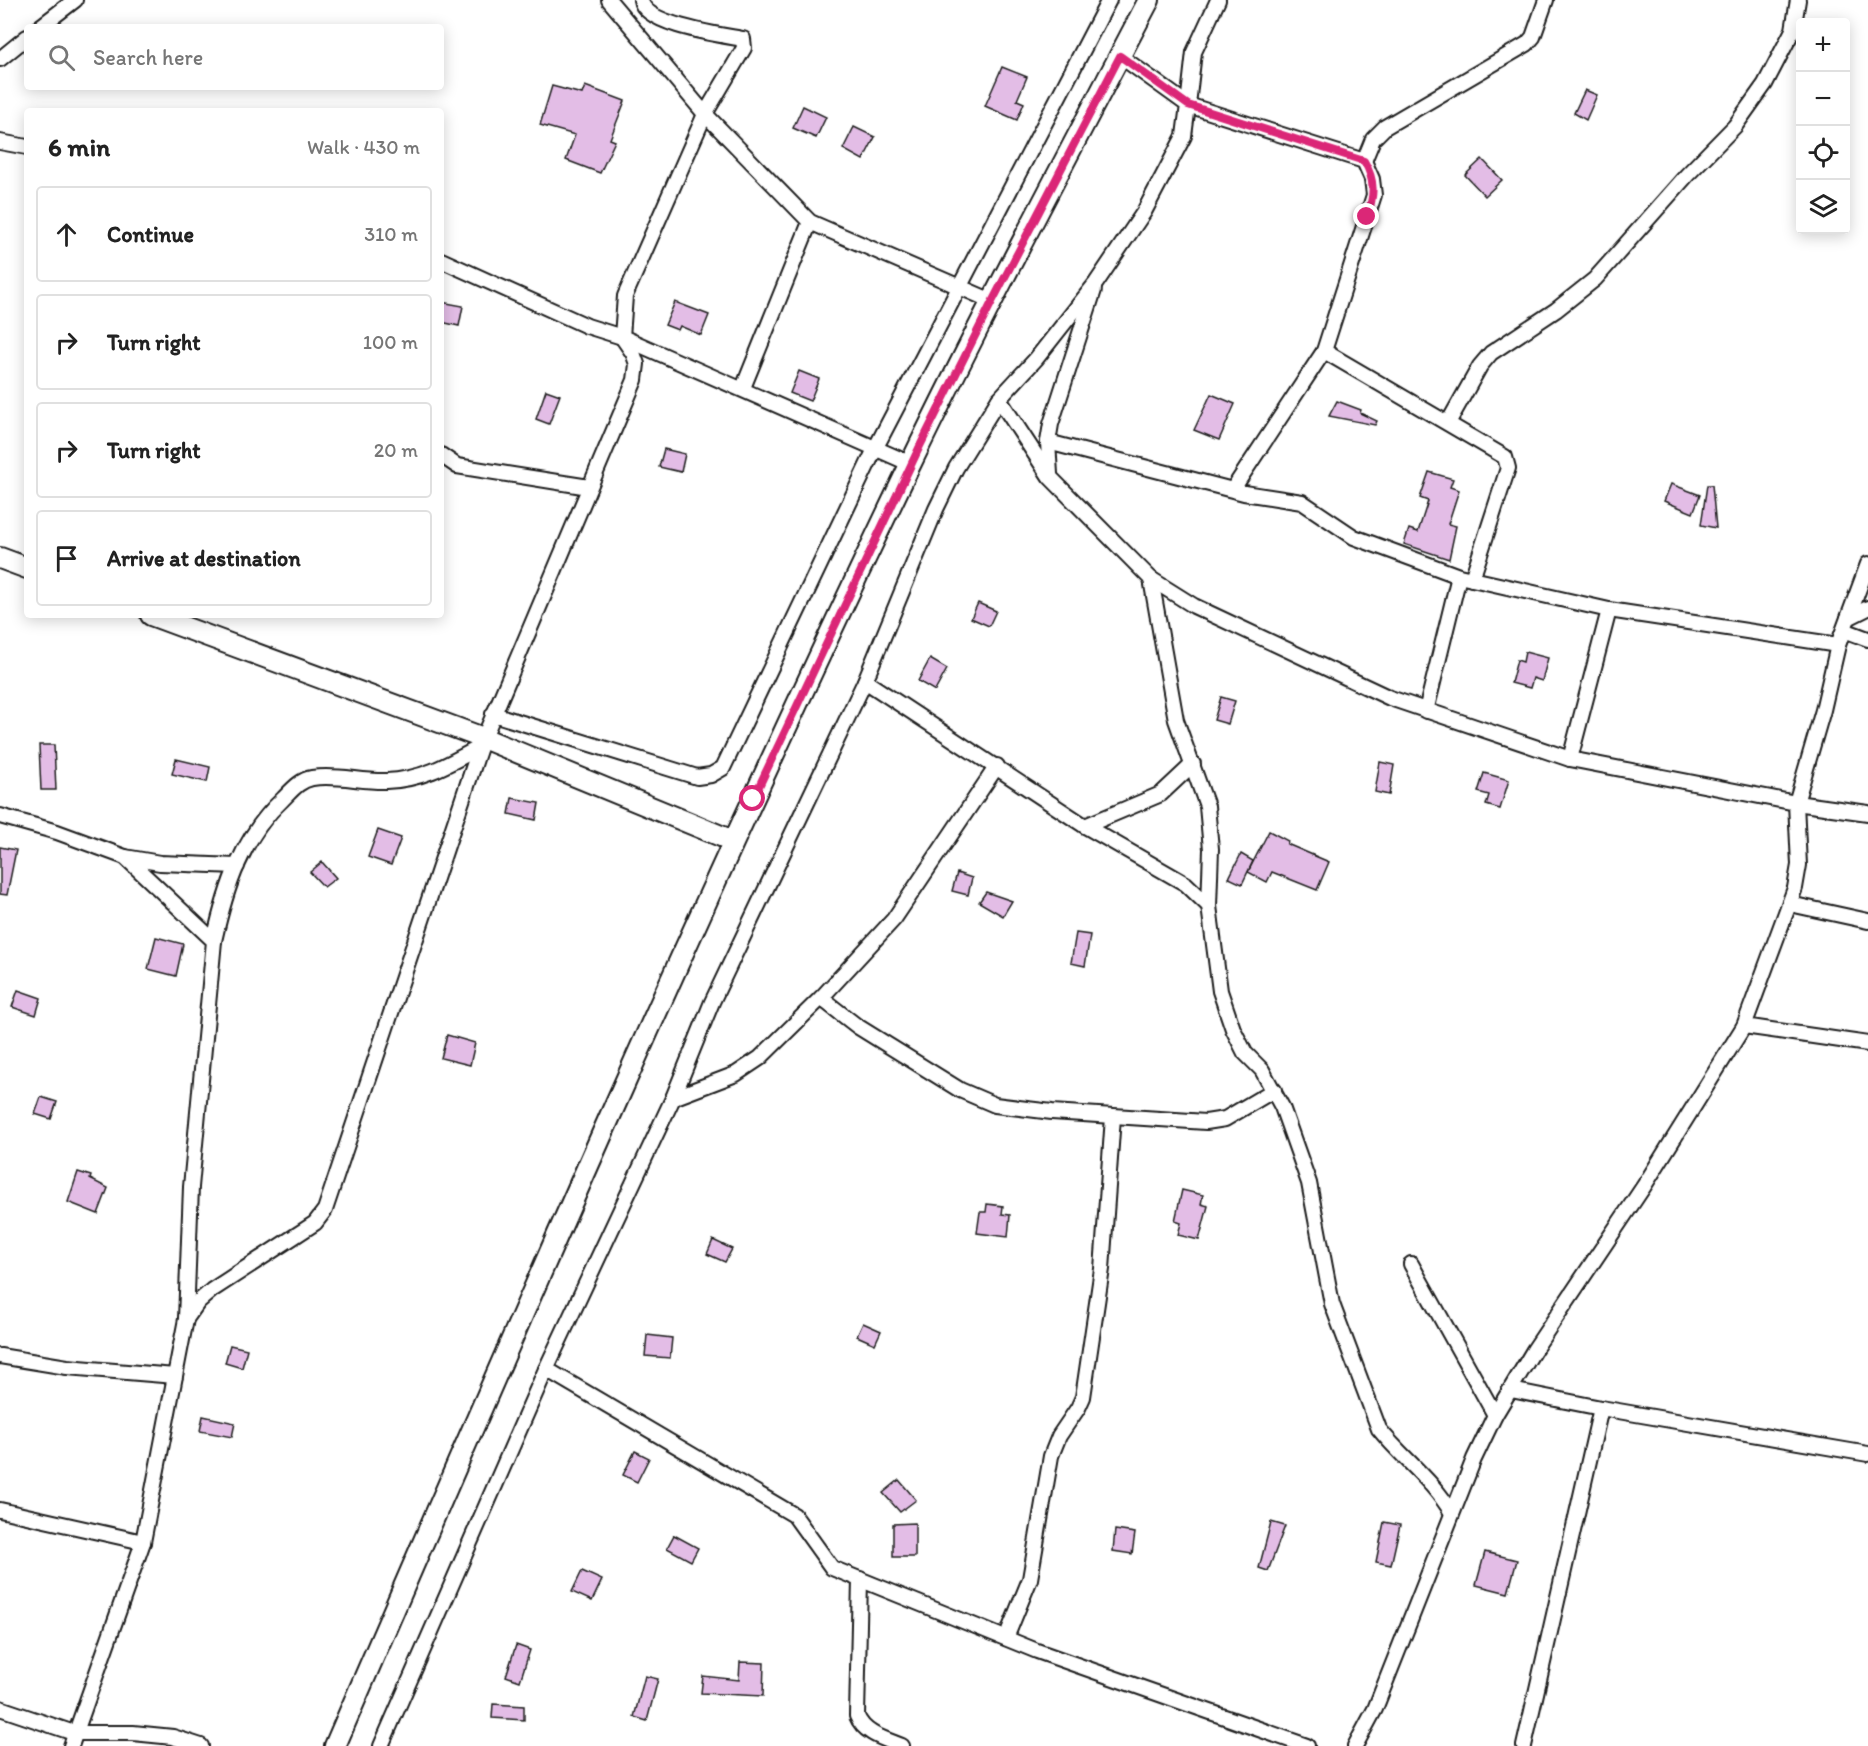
<!DOCTYPE html>
<html lang="en">
<head>
<meta charset="utf-8">
<style>
	:root { --surface:#fff; --page:#f2f2f2; --text:#222; --muted:#767676; --line:#e0e0e0 }
	body { margin:0; font-family:Itim,sans-serif; background:var(--page); color:var(--text) }
	.controls { position:absolute; right:18px; top:18px; display:grid; overflow:hidden; border-radius:6px; box-shadow:0 3px 15px #0003 }
	.controls button { width:54px; height:54px; display:grid; place-items:center; padding:0; border:0; border-bottom:2px solid var(--line); background:var(--surface); color:var(--text); font:30px sans-serif }
	.stop { position:absolute; width:18px; height:18px; margin:-14px; border:4px solid #db2777; border-radius:50%; background:#fff }
	.stop.end { background:#db2777; border-color:#fff; box-shadow:0 2px 6px #0008 }
	.list { margin:0; padding:0; list-style:none }
	h2 { display:flex; justify-content:space-between; align-items:center; height:78px; margin:0; padding:0 24px; font-size:26px }
	h2 small { font-size:20px; font-weight:400; color:var(--muted) }
	.list li { display:grid; grid-template-columns:39px 1fr auto; gap:18px; align-items:center; box-sizing:border-box; height:96px; margin:0 12px 12px; padding:0 12px; border:2px solid var(--line); border-radius:6px }
	.list b { display:block; font-size:22px; white-space:nowrap }
	.list em { font-size:20px; font-style:normal; color:var(--muted) }
	.icon { flex:none; width:33px; height:33px; fill:none; stroke:currentColor; stroke-width:2; stroke-linecap:round; stroke-linejoin:round }
	.map { position:relative; flex:none; width:1868px; height:1746px; overflow:hidden }
	.search { position:absolute; background:var(--surface); box-shadow:0 3px 15px #0003; left:24px; top:24px; width:420px; height:66px; display:flex; align-items:center; gap:15px; box-sizing:border-box; padding:0 21px; border-radius:6px; color:var(--muted); font-size:22px }
	.panel { position:absolute; background:var(--surface); box-shadow:0 3px 15px #0003; left:24px; top:108px; width:420px; height:510px; border-radius:6px }
	.map>svg:first-child { display:block }
</style>
</head>
<body>
<div class="map">
<svg width="1868" height="1746" viewBox="0 0 1868 1746">
	<rect width="100%" height="100%" fill="#fff"/>
	<filter id="ink" filterUnits="userSpaceOnUse"><feTurbulence type="fractalNoise" baseFrequency=".0167" numOctaves="2"/><feDisplacementMap in="SourceGraphic" scale="12" xChannelSelector="R" yChannelSelector="G"/><feConvolveMatrix kernelMatrix="1 2 1 2 8 2 1 2 1" color-interpolation-filters="sRGB"/></filter>
	<g filter="url(#ink)">
		<!-- building -->
		<g fill="#e3bde6" stroke="#1c1c1c" stroke-width="1.5">
			<polygon points="1002,67 1027,77 1017,100 1024,103 1017,120 985,106"/>
			<polygon points="552,86 582,94 585,86 625,101 610,139 615,141 600,173 566,160 575,135 540,125"/>
			<polygon points="1585,90 1597,95 1586,120 1574,113"/>
			<polygon points="803,106 826,117 816,138 793,128"/>
			<polygon points="854,127 875,137 863,160 843,149"/>
			<polygon points="1482,159 1502,180 1485,196 1465,175"/>
			<polygon points="441,302 463,306 459,326 441,322"/>
			<polygon points="675,302 709,315 701,335 680,326 678,330 665,325"/>
			<polygon points="799,371 819,379 810,401 790,393"/>
			<polygon points="546,390 560,395 549,424 536,419"/>
			<polygon points="1211,394 1235,404 1219,440 1194,430"/>
			<polygon points="1337,401 1361,410 1360,413 1377,421 1375,425 1329,416"/>
			<polygon points="664,449 685,454 681,472 659,467"/>
			<polygon points="1429,472 1453,479 1450,487 1459,490 1448,524 1456,526 1449,559 1404,544 1409,529 1418,532 1428,501 1420,498"/>
			<polygon points="1671,484 1700,495 1693,513 1664,501"/>
			<polygon points="1707,485 1712,485 1716,528 1701,525"/>
			<polygon points="978,603 996,611 989,626 971,618"/>
			<polygon points="1525,652 1548,658 1542,681 1533,678 1530,688 1511,683 1517,660 1523,662"/>
			<polygon points="930,659 947,669 935,691 918,681"/>
			<polygon points="1221,697 1235,701 1228,724 1214,720"/>
			<polygon points="39,745 54,745 56,790 41,790"/>
			<polygon points="176,759 210,767 207,782 172,774"/>
			<polygon points="1380,762 1394,765 1389,795 1375,792"/>
			<polygon points="1484,773 1509,780 1500,809 1486,805 1489,795 1478,792"/>
			<polygon points="512,798 539,803 536,820 509,814"/>
			<polygon points="378,830 401,838 391,865 368,857"/>
			<polygon points="1269,831 1288,841 1287,844 1329,862 1317,890 1272,872 1267,882 1248,872"/>
			<polygon points="0,847 16,850 7,895 0,894"/>
			<polygon points="1241,854 1253,861 1242,884 1229,878"/>
			<polygon points="322,862 336,878 324,887 310,872"/>
			<polygon points="957,873 972,878 968,895 952,891"/>
			<polygon points="986,892 1012,901 1003,916 979,902"/>
			<polygon points="1076,933 1090,935 1085,966 1071,963"/>
			<polygon points="156,937 183,944 176,976 148,969"/>
			<polygon points="18,990 41,998 36,1015 12,1007"/>
			<polygon points="447,1035 475,1043 470,1065 441,1058"/>
			<polygon points="41,1097 57,1102 51,1119 35,1114"/>
			<polygon points="78,1172 91,1176 90,1179 108,1188 98,1214 68,1202"/>
			<polygon points="1182,1190 1203,1195 1201,1204 1208,1206 1199,1240 1178,1235 1181,1223 1175,1221"/>
			<polygon points="987,1204 1003,1206 1002,1214 1010,1215 1008,1237 977,1233 980,1212 986,1212"/>
			<polygon points="713,1240 732,1249 725,1262 707,1254"/>
			<polygon points="863,1323 881,1331 875,1344 857,1336"/>
			<polygon points="647,1335 672,1338 670,1358 645,1356"/>
			<polygon points="230,1345 247,1349 242,1368 225,1363"/>
			<polygon points="203,1416 235,1423 232,1437 200,1431"/>
			<polygon points="635,1451 649,1458 637,1482 623,1475"/>
			<polygon points="899,1480 916,1500 900,1512 883,1493"/>
			<polygon points="1271,1522 1285,1526 1268,1571 1259,1568"/>
			<polygon points="1384,1522 1400,1525 1391,1565 1376,1562"/>
			<polygon points="915,1523 915,1557 893,1557 893,1524"/>
			<polygon points="1115,1530 1135,1533 1132,1554 1113,1551"/>
			<polygon points="674,1535 698,1548 691,1561 667,1548"/>
			<polygon points="1485,1552 1517,1560 1508,1593 1476,1585"/>
			<polygon points="582,1571 602,1580 592,1601 572,1592"/>
			<polygon points="516,1645 530,1650 520,1681 506,1676"/>
			<polygon points="740,1662 764,1663 763,1696 701,1693 703,1676 739,1680"/>
			<polygon points="645,1676 658,1679 647,1721 634,1717"/>
			<polygon points="493,1704 524,1706 524,1720 492,1718"/>
		</g>
		<g fill="none" stroke-linecap="round" stroke-linejoin="round">
			<defs>
				<g id="street">
					<polyline points="609,0 705,114 810,222 992,301"/>
					<polyline points="1218,0 1194,52 1188,105 1364,161 1372,179 1374,195 1324,351 1233,489"/>
					<polyline points="40,27 75,0"/>
					<polyline points="0,59 27,37"/>
					<polyline points="0,142 27,147"/>
					<polyline points="1364,161 1373,139 1385,127 1527,44 1533,37 1546,0"/>
					<polyline points="441,260 587,326 622,337 911,464"/>
					<polyline points="1324,351 1505,457 1508,468 1472,579"/>
					<polyline points="743,388 810,222"/>
					<polyline points="999,399 1050,477 1151,579 1194,606 1390,698 1570,759 1796,803 1868,813"/>
					<polyline points="1448,423 1480,366 1491,353 1556,310 1595,279 1687,175 1735,126 1765,84 1793,30 1798,0"/>
					<polyline points="1048,442 1244,493 1302,502 1354,537 1459,576 1609,610 1838,645"/>
					<polyline points="441,455 457,466 589,487"/>
					<polyline points="1050,474 1048,442 1051,424 1094,290"/>
					<polyline points="1151,579 1176,720 1207,806 1211,849 1209,906"/>
					<polyline points="1848,618 1868,608"/>
					<polyline points="1844,630 1868,639"/>
					<path d="M865 681 1085 826 1186 884 1209 906 1220 991 1233 1029 1245 1053 1262 1070 1282 1107 1309 1183 1332 1304 1379 1429C1403 1459 1432 1479 1452 1513"/>
					<polyline points="1426,711 1459,576"/>
					<polyline points="493,714 697,777 711,775 723,768 875,449 1109,0"/>
					<polyline points="1570,759 1609,610"/>
					<polyline points="0,816 57,832 125,857 214,941 191,1187 186,1319"/>
					<polyline points="1085,826 1161,794 1193,764"/>
					<polyline points="125,857 160,863 237,866"/>
					<polyline points="1790,904 1868,921"/>
					<path d="M214 941C226 887 242 837 283 799 292 790 300 780 312 778 336 774 362 782 386 781 422 780 449 764 480 747"/>
					<polyline points="821,998 857,1026 960,1090 995,1105 1052,1112 1206,1122 1225,1119 1274,1090"/>
					<polyline points="1744,1026 1868,1044"/>
					<polyline points="673,1098 736,1074 760,1058 821,998 894,919 997,766"/>
					<polyline points="1411,1264 1495,1415"/>
					<polyline points="0,1356 67,1367 175,1376"/>
					<polyline points="546,1369 794,1515 832,1568 1037,1651 1307,1746"/>
					<polyline points="1511,1390 1601,1408 1868,1454"/>
					<polyline points="0,1510 143,1542"/>
					<path d="M860 1579 857 1716C864 1734 885 1739 902 1746"/>
					<polyline points="1006,1638 1030,1579 1051,1456 1059,1436 1078,1408 1083,1397 1102,1269 1113,1117"/>
					<polyline points="0,1708 74,1733 133,1733 173,1737 201,1746"/>
					<path d="M71 1746 143 1542 186 1319 198 1302 212 1290 315 1223 325 1210 480 747 635 380 637 364 633 353 622 337 625 296 705 114 744 48 743 39C722 35 644 25 641 0"/>
					<polyline points="381,1746 546,1369 673,1098 712,1002 865,681 936,509 956,468 999,399 1036,359 1096,283 1144,212 1184,136 1188,105 1120,56"/>
					<polyline points="1355,1746 1375,1709 1474,1459 1495,1415 1534,1350 1644,1186 1744,1026 1795,888 1799,865 1796,803 1823,710 1838,645 1868,564"/>
					<polyline points="1524,1746 1601,1408"/>
				</g>
				<g id="secondary">
					<polyline points="0,558 27,568"/>
					<polyline points="151,615 483,738 733,841"/>
					<path d="M335 1746C521 1316 707 887 910 465 986 308 1068 155 1149 0"/>
				</g>
			</defs>
			<!-- street casing -->
			<use href="#street" stroke="#1c1c1c" stroke-width="18"/>
			<!-- secondary casing -->
			<use href="#secondary" stroke="#1c1c1c" stroke-width="24"/>
			<!-- street -->
			<use href="#street" stroke="#fff" stroke-width="14"/>
			<!-- secondary -->
			<use href="#secondary" stroke="#fff" stroke-width="20"/>
		</g>
	</g>
	<g fill="none" stroke-linecap="round" stroke-linejoin="round" filter="url(#ink)">
		<!-- route -->
		<path stroke="#db2777" stroke-width="8" d="M753 799 920 446 992 302 1120 56 1188 105 1364 161C1376 181 1374 196 1367 217"/>
	</g>
</svg>
<div class="controls">
<button>+</button>
<button>−</button>
<button><svg class="icon" aria-label="locate" viewBox="0 0 24 24"><circle cx="12" cy="12" r="6"/><path d="M12 2v4M12 18v4M2 12h4M18 12h4"/></svg></button>
<button><svg class="icon" aria-label="layers" viewBox="0 0 24 24"><path d="M12 4l9 5-9 5-9-5zM3 14l9 5 9-5"/></svg></button>
</div>
<div class="stop" style="left:753px;top:799px"></div>
<div class="stop end" style="left:1367px;top:217px"></div>
<div class="search"><svg class="icon" aria-label="search" viewBox="0 0 24 24"><circle cx="10" cy="10" r="6"/><path d="M15 15l6 6"/></svg>Search here</div>
<section class="panel">
<h2>6 min<small>Walk · 430 m</small></h2>
<ul class="list">
<li><svg class="icon" aria-label="ahead" viewBox="0 0 24 24"><path d="M12 20V5M6 11l6-6 6 6"/></svg><div><b>Continue</b></div><em>310 m</em></li>
<li><svg class="icon" aria-label="right" viewBox="0 0 24 24"><path d="M7 20v-9h11M14 6l5 5-5 5"/></svg><div><b>Turn right</b></div><em>100 m</em></li>
<li><svg class="icon" aria-label="right" viewBox="0 0 24 24"><path d="M7 20v-9h11M14 6l5 5-5 5"/></svg><div><b>Turn right</b></div><em>20 m</em></li>
<li><svg class="icon" aria-label="arrive" viewBox="0 0 24 24"><path d="M6 21V4h12l-3 4 3 4H6"/></svg><div><b>Arrive at destination</b></div></li>
</ul>
</section>
</div>
</body>
</html>
